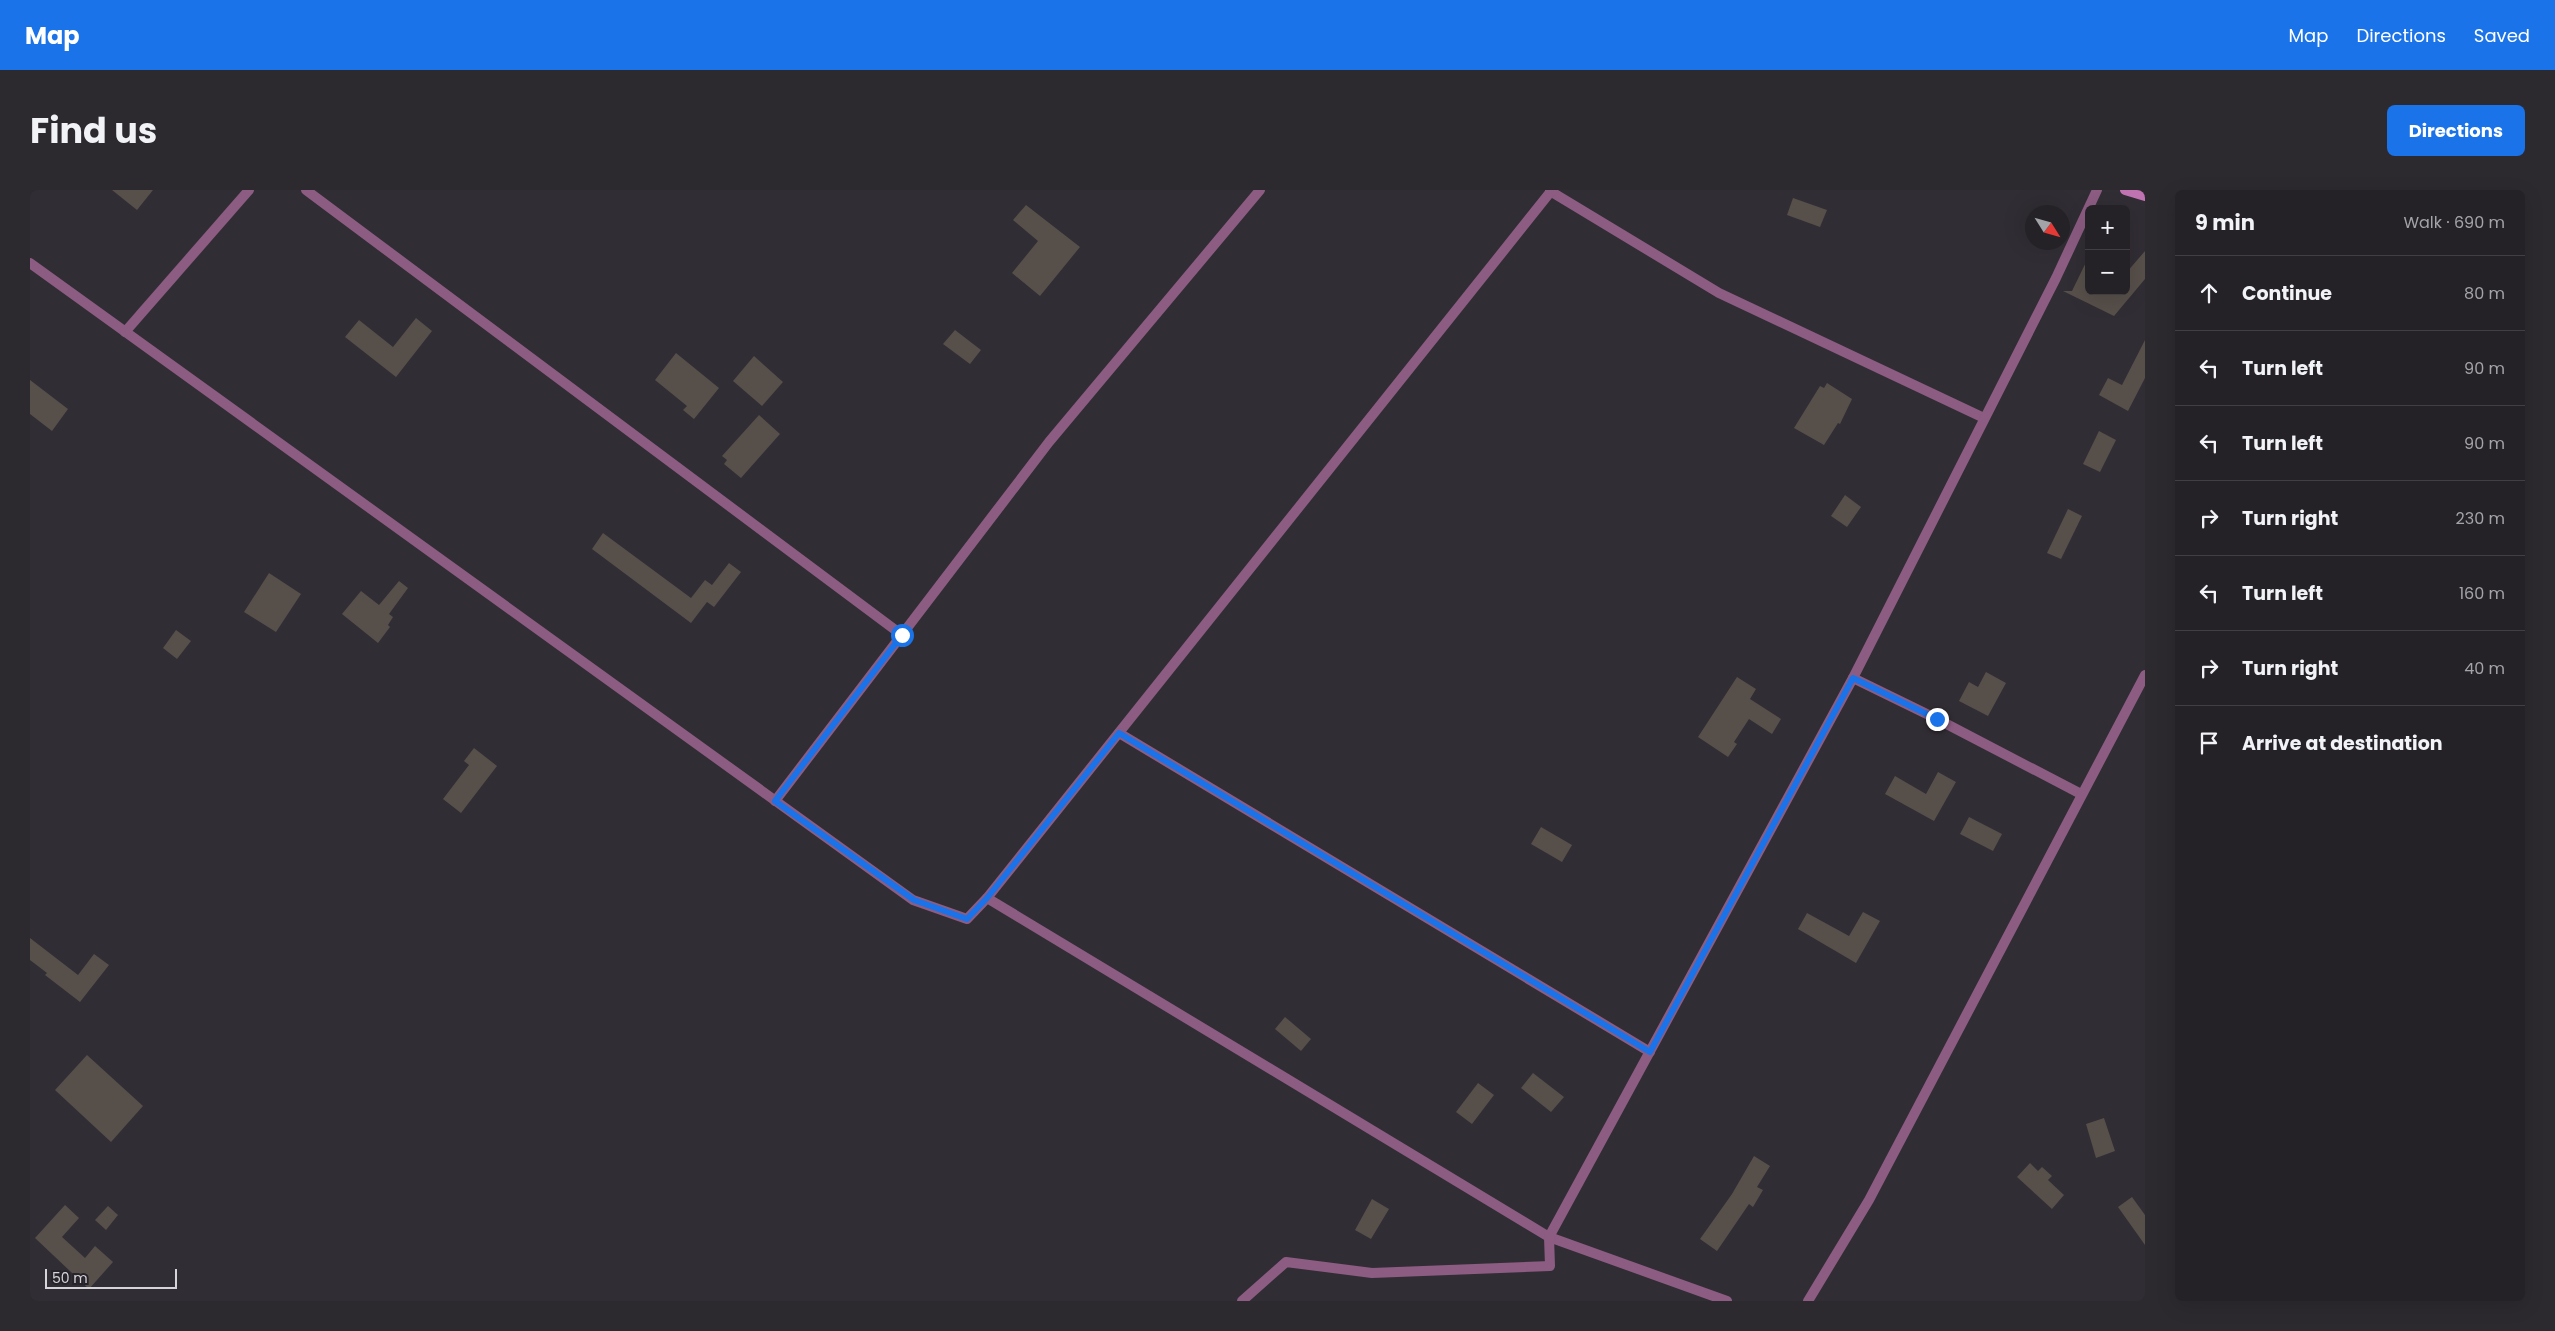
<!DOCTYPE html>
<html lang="en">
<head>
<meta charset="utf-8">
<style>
	:root { --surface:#252227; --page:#2d2a2f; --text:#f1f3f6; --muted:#a3a4a7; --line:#423f44; --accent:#1a73e8 }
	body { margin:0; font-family:Poppins,sans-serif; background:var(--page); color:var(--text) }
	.controls { position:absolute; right:15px; top:15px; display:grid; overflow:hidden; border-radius:8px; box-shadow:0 5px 20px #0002 }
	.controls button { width:45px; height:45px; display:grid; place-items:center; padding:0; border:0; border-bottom:1px solid var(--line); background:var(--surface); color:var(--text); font:25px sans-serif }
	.compass { position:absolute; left:1995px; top:15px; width:45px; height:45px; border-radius:50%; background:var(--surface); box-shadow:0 5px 20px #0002; rotate:127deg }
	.scale { position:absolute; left:15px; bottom:12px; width:132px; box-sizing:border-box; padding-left:5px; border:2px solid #d6d4d8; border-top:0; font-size:14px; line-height:18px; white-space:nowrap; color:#d6d4d8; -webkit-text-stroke:4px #27232a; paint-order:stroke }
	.stop { position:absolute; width:15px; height:15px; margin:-11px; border:4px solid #1a73e8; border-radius:50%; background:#fff }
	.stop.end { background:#1a73e8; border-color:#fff; box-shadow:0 1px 5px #0008 }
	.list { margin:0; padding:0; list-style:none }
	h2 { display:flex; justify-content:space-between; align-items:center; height:65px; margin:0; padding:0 20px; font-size:21px }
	h2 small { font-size:16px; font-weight:400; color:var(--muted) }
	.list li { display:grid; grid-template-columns:32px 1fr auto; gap:15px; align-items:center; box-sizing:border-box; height:75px; padding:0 20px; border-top:1px solid var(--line) }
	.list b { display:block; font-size:19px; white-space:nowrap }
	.list em { font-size:16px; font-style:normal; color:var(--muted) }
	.icon { flex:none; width:28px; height:28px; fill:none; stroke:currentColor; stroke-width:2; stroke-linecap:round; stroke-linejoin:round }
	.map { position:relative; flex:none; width:2115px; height:1111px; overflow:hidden; border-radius:8px }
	header { display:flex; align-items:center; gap:30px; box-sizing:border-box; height:70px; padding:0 25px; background:var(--accent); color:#fff }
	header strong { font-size:24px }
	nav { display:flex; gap:28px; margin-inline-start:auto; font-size:18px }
	.intro { display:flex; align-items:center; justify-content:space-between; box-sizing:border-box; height:120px; padding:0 30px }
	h1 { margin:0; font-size:35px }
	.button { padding:12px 22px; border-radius:8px; background:var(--accent); color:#fff; font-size:18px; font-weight:700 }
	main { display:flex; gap:30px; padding:0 30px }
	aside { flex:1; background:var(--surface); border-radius:8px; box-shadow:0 5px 20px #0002 }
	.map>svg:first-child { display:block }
</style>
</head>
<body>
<header>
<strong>Map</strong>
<nav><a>Map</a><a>Directions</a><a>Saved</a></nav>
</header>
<div class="intro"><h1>Find us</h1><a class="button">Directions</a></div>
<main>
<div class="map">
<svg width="2115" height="1111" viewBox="0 0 2115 1111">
	<rect width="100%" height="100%" fill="#312d34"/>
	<!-- building -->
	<g fill="#574f4a">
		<polygon points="82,0 123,0 107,20"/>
		<polygon points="1763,8 1797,20 1790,37 1757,25"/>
		<polygon points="996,15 1050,57 1010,106 982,83 1008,51 983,30"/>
		<polygon points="2115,61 2115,89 2084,126 2033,101 2042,101 2059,66 2059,101 2096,101 2096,83"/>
		<polygon points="386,128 402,141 366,187 315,147 329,130 363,157"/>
		<polygon points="925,140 951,160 940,174 913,154"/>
		<polygon points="2115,150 2115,188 2098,221 2069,205 2078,188 2092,195"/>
		<polygon points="646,163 689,198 664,229 653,220 657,216 625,190"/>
		<polygon points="724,166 753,192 732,216 703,191"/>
		<polygon points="0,190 38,219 22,241 0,224"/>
		<polygon points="1797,193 1822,209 1810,234 1808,233 1794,255 1764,238 1790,196 1794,198"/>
		<polygon points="729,225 750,244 711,288 694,274 697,270 692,266"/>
		<polygon points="2069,241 2086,250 2070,282 2053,274"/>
		<polygon points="1815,305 1831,317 1817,337 1801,326"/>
		<polygon points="2038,319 2052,326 2031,369 2017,363"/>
		<polygon points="573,343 661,408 675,390 682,395 699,373 711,382 684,417 677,412 661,433 562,359"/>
		<polygon points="239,383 271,404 246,442 214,422"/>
		<polygon points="369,391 378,398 359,424 363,427 358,435 360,437 348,453 312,424 331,401 349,415"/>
		<polygon points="146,440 161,451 147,469 133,458"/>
		<polygon points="1956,482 1976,493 1958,526 1929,511 1939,492 1948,497"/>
		<polygon points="1707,487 1726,499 1720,509 1751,529 1742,544 1719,529 1704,552 1707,554 1698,567 1668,547"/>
		<polygon points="444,558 467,576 431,623 413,609 439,575 434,571"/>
		<polygon points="1908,582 1926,592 1904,631 1855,604 1865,586 1896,604"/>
		<polygon points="1939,627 1972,644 1963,661 1930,644"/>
		<polygon points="1511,637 1542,655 1532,672 1501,654"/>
		<polygon points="1833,722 1850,731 1826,773 1768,739 1777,723 1819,746"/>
		<polygon points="0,748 48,785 64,764 79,775 50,812 15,785 17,783 0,770"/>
		<polygon points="1255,827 1281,849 1271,861 1245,839"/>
		<polygon points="57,865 113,916 81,952 25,900"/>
		<polygon points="1503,883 1534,907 1521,922 1491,898"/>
		<polygon points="1448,893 1464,905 1442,934 1426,922"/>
		<polygon points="2074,928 2085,961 2066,968 2056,934"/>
		<polygon points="1724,966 1740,976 1727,997 1733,1000 1723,1017 1719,1014 1687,1061 1670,1049 1702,1004"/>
		<polygon points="2000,973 2008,981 2012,977 2022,986 2018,990 2034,1005 2022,1019 1987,987"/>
		<polygon points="2102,1007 2115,1025 2115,1055 2088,1017"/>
		<polygon points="1342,1009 1359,1019 1341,1049 1325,1040"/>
		<polygon points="35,1015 49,1028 32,1047 55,1068 65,1056 83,1072 59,1099 5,1048"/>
		<polygon points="78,1016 88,1025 76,1040 65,1030"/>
	</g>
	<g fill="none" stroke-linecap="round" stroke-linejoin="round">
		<!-- street -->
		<g stroke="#8c5c82" stroke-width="10">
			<polyline points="276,0 872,445"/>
			<polyline points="1520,1 1689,103 1954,228"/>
			<polyline points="0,73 883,710 937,729 957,708 1522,0"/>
			<polyline points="95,142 219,0"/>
			<polyline points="1823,488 1907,529 2051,604"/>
			<polyline points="1089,543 1620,862"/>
			<polyline points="745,611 1019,252 1230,0"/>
			<polyline points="957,708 1519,1047 1697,1111"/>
			<polyline points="1212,1111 1256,1072 1342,1083 1520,1076 1519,1047 1823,488 2026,88 2067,0"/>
			<polyline points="1778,1111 1839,1010 2115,485"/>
		</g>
		<!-- secondary -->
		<polyline stroke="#c073b1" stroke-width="10" points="2095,0 2115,6"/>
	</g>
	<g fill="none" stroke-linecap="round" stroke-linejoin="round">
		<!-- route -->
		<polyline stroke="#1a73e8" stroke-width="6" points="872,445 745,611 884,710 937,729 957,708 1089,543 1620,862 1823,488 1907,529"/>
	</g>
</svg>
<div class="controls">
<button>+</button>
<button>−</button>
</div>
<svg class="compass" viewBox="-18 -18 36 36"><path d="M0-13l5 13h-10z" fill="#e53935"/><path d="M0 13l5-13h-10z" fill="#a3a4a7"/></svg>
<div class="scale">50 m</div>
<div class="stop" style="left:872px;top:445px"></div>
<div class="stop end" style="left:1907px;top:529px"></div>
</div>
<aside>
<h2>9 min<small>Walk · 690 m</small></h2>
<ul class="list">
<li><svg class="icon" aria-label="ahead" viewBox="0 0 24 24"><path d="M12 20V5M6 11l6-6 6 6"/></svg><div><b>Continue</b></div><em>80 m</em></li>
<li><svg class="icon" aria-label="left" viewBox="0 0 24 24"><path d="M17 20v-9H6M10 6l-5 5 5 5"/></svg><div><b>Turn left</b></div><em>90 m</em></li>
<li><svg class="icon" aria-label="left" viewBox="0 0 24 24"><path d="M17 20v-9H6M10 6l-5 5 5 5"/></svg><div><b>Turn left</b></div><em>90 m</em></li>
<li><svg class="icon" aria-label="right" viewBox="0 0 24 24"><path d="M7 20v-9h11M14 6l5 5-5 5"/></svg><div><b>Turn right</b></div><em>230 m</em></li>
<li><svg class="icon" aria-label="left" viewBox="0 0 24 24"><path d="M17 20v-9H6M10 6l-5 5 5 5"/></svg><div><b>Turn left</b></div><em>160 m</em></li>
<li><svg class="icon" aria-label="right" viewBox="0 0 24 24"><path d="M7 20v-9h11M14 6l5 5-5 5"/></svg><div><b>Turn right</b></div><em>40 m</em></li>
<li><svg class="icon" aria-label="arrive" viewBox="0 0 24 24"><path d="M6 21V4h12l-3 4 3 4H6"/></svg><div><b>Arrive at destination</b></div></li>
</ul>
</aside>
</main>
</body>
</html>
